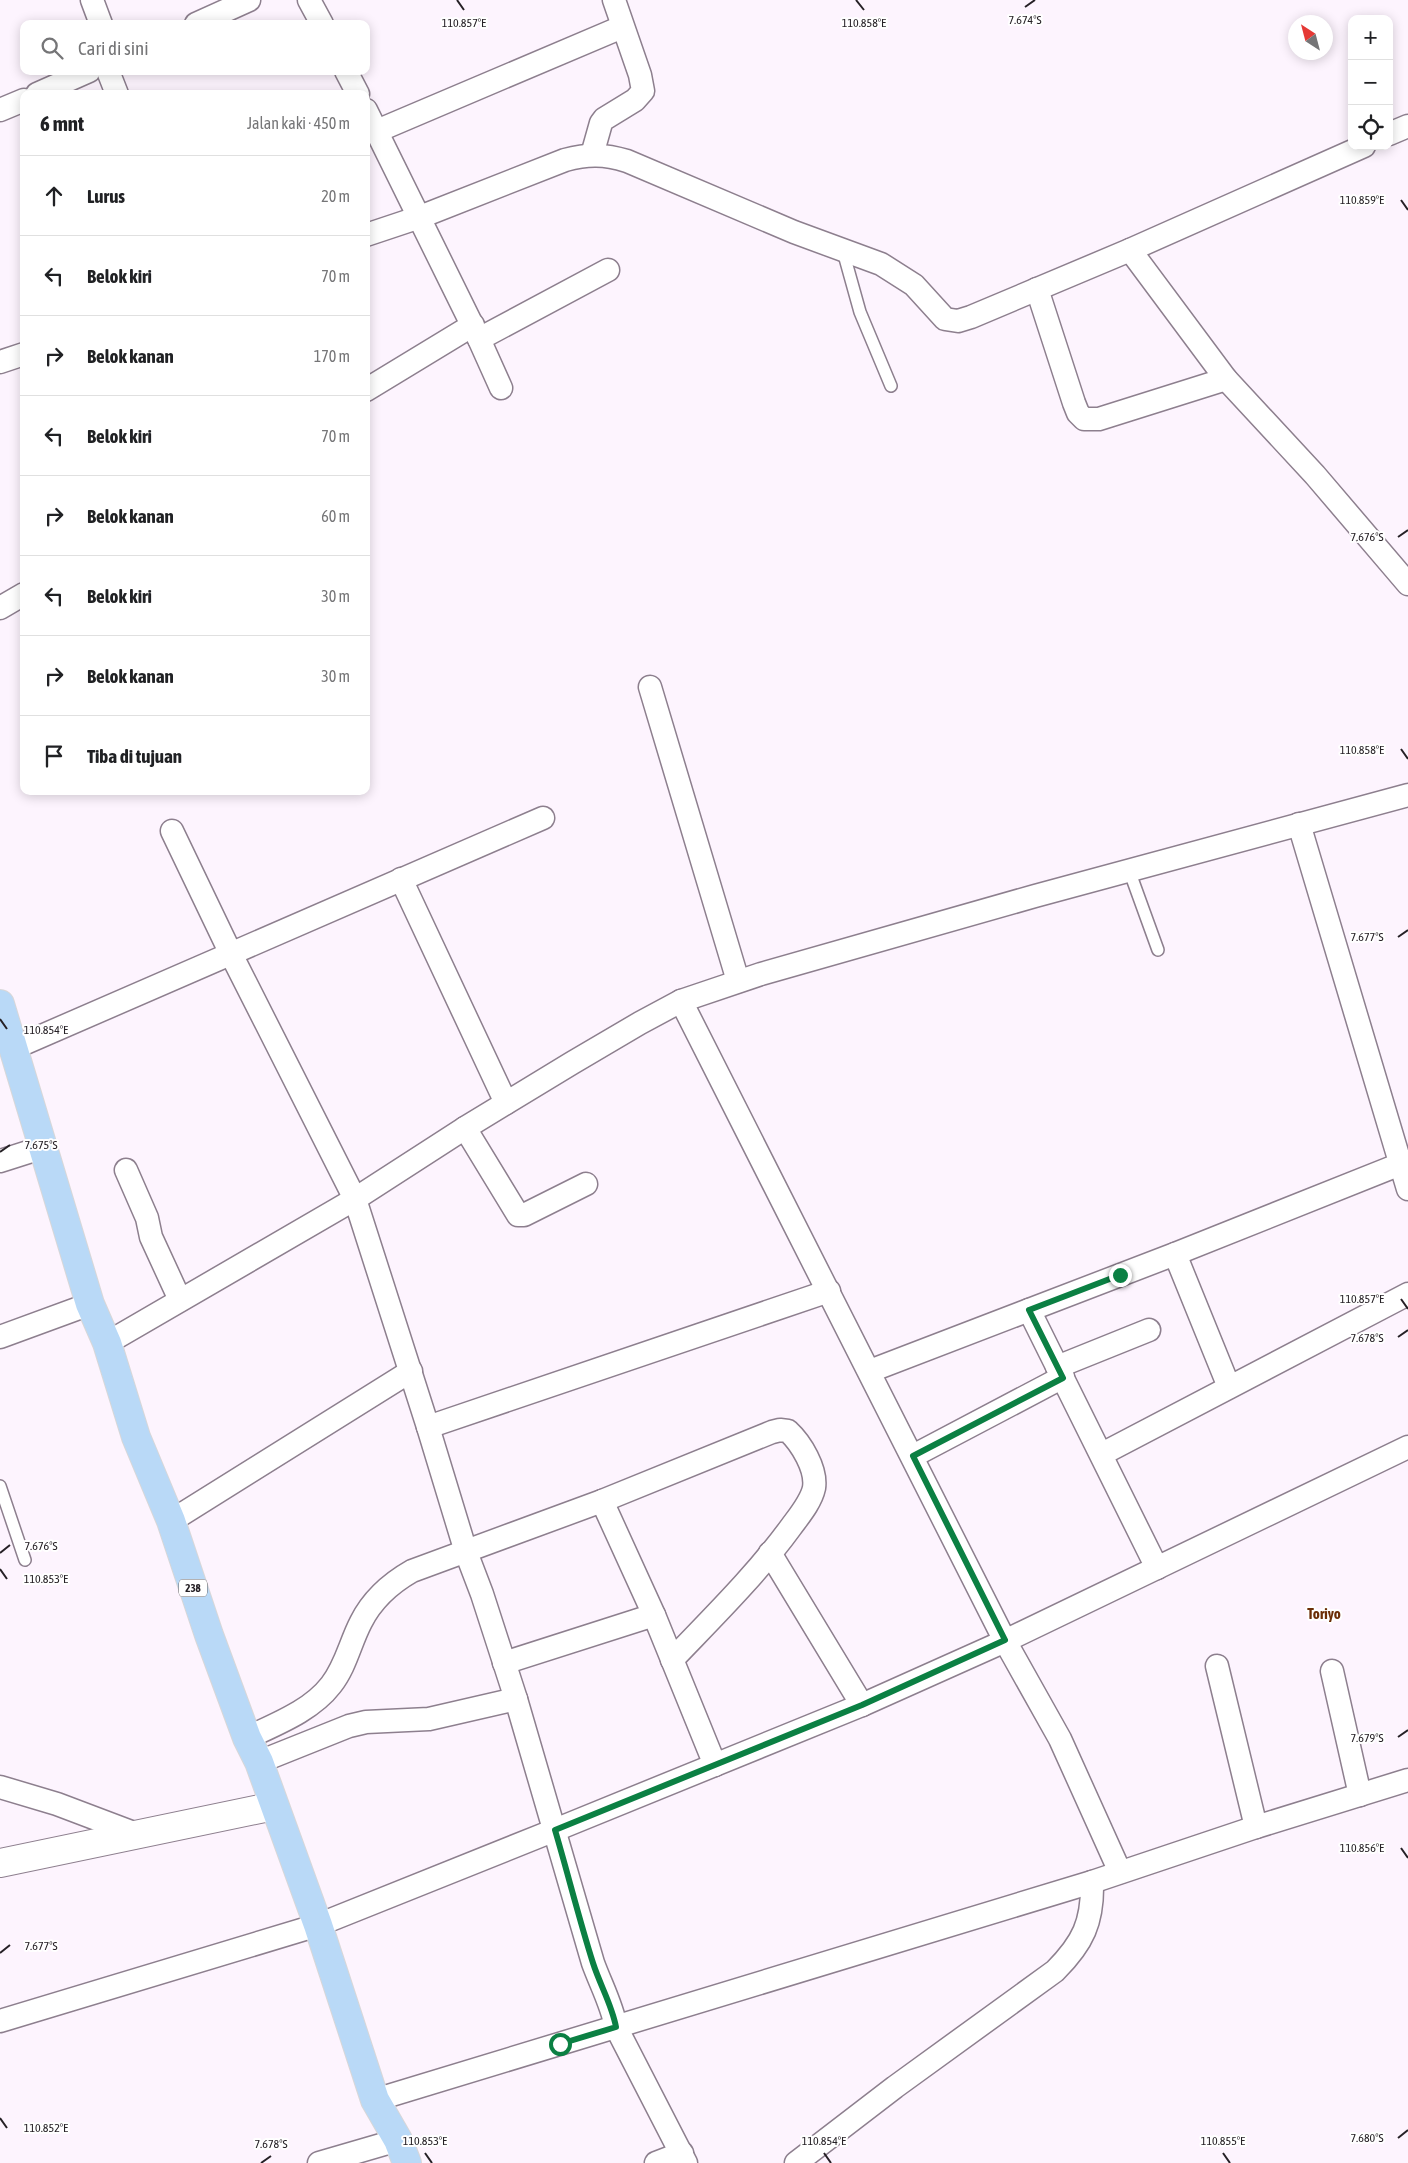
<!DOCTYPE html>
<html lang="id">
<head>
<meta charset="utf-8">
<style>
	:root { --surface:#fff; --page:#f2f2f2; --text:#202124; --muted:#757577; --line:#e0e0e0 }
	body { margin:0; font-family:"Asap Condensed",sans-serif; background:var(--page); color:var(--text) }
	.controls { position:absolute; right:15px; top:15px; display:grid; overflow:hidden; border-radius:10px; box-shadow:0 2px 12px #0003 }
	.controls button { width:45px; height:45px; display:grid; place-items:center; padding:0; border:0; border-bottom:1px solid var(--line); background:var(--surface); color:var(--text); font:25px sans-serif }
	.compass { position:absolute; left:1288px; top:15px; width:45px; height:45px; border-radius:50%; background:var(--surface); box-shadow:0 2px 12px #0003; rotate:324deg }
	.stop { position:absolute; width:15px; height:15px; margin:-11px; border:4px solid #0b8043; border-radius:50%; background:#fff }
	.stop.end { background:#0b8043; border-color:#fff; box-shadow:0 1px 5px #0008 }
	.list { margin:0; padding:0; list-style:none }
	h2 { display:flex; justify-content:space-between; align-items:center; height:65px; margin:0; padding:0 20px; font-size:21px }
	h2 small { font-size:16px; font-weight:400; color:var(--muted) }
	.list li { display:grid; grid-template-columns:32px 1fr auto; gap:15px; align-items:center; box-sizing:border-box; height:80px; padding:0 20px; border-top:1px solid var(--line) }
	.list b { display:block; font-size:19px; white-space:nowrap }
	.list em { font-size:16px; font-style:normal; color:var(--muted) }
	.icon { flex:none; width:28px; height:28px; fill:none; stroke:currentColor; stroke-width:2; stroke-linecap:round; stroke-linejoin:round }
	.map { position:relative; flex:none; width:1408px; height:2163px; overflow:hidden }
	.search { position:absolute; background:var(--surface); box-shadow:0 2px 12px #0003; left:20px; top:20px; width:350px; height:55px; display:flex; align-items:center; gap:12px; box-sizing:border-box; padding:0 18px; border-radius:10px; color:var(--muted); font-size:19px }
	.panel { position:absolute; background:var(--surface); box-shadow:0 2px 12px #0003; left:20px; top:90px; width:350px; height:705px; border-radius:10px }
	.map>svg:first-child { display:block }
</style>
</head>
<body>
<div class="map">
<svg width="1408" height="2163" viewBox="0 0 1408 2163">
	<rect width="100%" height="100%" fill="#fdf4fe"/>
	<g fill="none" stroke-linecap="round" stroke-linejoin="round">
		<defs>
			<g id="lane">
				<polyline points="843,251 860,312 891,386"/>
				<polyline points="1129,870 1158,950"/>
				<polyline points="0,1486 25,1560"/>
			</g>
			<g id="street">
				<polyline points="92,0 101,24"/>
				<polyline points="309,0 322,24"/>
				<polyline points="196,24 249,0"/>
				<polyline points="108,71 117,94"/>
				<polyline points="346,71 358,94"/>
				<polyline points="37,94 89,71"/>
				<polyline points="0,110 24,100"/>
				<polyline points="366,110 479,339"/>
				<polyline points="377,131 622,27"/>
				<polyline points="1389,134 1408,126"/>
				<polyline points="592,155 601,123 604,119 635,100 643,91 640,75 614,0"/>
				<path d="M366 235 420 217 565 160C588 154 604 154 627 161L794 232 881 264 914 285 945 319 958 321 971 317 1130 250 1364 146"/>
				<polyline points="1130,250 1226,379 1315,475 1408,584"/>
				<polyline points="1037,289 1074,403 1078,413 1084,419 1099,419 1226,379"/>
				<polyline points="0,362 24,354"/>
				<polyline points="501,388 479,339 608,270"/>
				<polyline points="366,390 473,325"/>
				<polyline points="0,608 24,594"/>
				<polyline points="650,687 738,981"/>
				<polyline points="1299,824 1408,1189"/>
				<path d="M172 831 231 954 355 1199 428 1427 466 1552 482 1594 516 1699 593 1963C601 1985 612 2005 616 2027L686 2163"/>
				<polyline points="401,879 506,1103"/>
				<polyline points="681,1001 1005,1641 1060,1739 1120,1872"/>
				<polyline points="14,1048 543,818"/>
				<polyline points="465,1128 518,1215 524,1215 586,1184"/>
				<polyline points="0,1161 44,1147"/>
				<polyline points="126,1170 147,1218 151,1237 180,1300"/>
				<polyline points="1175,1254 1229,1387"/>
				<polyline points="1029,1310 1157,1568"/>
				<polyline points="0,1337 90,1304"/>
				<polyline points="107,1343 355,1199 465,1128 572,1063 640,1023 681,1001 761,974 1035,896 1408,795"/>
				<polyline points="1057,1367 1149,1330"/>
				<polyline points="870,1371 1175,1254 1408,1161"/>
				<polyline points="428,1427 829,1291"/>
				<polyline points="1102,1454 1408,1294"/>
				<polyline points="913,1456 1063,1377"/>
				<polyline points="602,1501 654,1615"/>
				<polyline points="171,1521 411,1371"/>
				<polyline points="770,1553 862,1705"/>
				<polyline points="504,1663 654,1615 715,1765"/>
				<polyline points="1217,1666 1256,1827"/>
				<polyline points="1332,1671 1360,1795"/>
				<path d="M247 1738C276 1724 311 1711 331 1685 346 1666 350 1643 361 1622 372 1600 391 1583 412 1571L602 1501 772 1432 780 1430 788 1431C801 1443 817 1469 814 1488 811 1502 799 1516 791 1527 756 1575 713 1617 672 1660"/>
				<polyline points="259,1762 349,1726 366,1722 429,1719 516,1699"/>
				<polyline points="0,1787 57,1804 139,1835"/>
				<polyline points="0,2021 318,1925 555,1830 862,1705 1005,1641 1408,1447"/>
				<polyline points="375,2100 1092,1882 1256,1827 1408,1780"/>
				<polyline points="319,2163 398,2140"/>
				<polyline points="656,2163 682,2153"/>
				<path d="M796 2163 895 2087 1055 1971C1083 1943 1093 1922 1092 1882"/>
			</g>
			<polyline id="secondary" points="0,1863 274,1806"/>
			<polyline id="primary" points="0,1004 90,1304 107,1343 136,1437 171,1521 209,1635 247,1738 259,1762 318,1925 375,2100 398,2140 407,2163"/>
		</defs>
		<!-- lane casing -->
		<use href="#lane" stroke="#8d7f8e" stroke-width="14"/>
		<!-- street casing -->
		<use href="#street" stroke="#8d7f8e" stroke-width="25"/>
		<!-- secondary casing -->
		<use href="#secondary" stroke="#8d7f8e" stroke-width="30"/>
		<!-- primary casing -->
		<use href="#primary" stroke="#d8d7d8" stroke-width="30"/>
		<!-- lane -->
		<use href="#lane" stroke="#fff" stroke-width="11"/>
		<!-- street -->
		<use href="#street" stroke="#fff" stroke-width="22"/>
		<!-- secondary -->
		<use href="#secondary" stroke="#fff" stroke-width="28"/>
		<!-- primary -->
		<use href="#primary" stroke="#b9d9f7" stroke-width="28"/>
	</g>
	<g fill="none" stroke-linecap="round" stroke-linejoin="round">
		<!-- route -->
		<path stroke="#0b8043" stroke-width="6" d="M560 2044 616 2027C612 2005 600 1985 593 1963 579 1919 568 1874 555 1830L862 1705 1005 1640 913 1456 1063 1378 1029 1310 1120 1275"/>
	</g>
	<!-- ticks -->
	<path fill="none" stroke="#262126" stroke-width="2" d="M457 0 464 10M856 0 864 10M1025 7 1035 0M1401 200 1408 210M1398 537 1408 530M1401 749 1408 759M1398 937 1408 930M0 1019 7 1029M0 1152 10 1145M1401 1299 1408 1309M1398 1337 1408 1330M0 1553 10 1545M0 1569 7 1579M1398 1737 1408 1730M1401 1848 1408 1858M0 1953 10 1945M0 2118 7 2128M1398 2138 1408 2130M425 2153 432 2163M824 2153 831 2163M1223 2153 1230 2163M261 2163 271 2156"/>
	<g text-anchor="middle" stroke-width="4" stroke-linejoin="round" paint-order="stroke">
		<!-- shield labels -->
		<rect fill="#fff" stroke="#676467" stroke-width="1" x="179" y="1579.5" width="28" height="17" rx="4"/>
		<g font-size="11" font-weight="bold" fill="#262126">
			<text x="193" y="1592">238</text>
		</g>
		<!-- quarter labels -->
		<g font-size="15" font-weight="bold" fill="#6c2e07" stroke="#fff">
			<text x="1324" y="1619">Toriyo</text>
		</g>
	</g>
	<g font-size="12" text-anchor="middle" fill="#262126" stroke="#fff" stroke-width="4" stroke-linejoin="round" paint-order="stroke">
		<text x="1025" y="24">7.674°S</text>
		<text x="464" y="27">110.857°E</text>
		<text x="864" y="27">110.858°E</text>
		<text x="1362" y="204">110.859°E</text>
		<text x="1367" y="541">7.676°S</text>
		<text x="1362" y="754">110.858°E</text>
		<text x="1367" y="941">7.677°S</text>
		<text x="46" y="1034">110.854°E</text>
		<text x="41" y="1149">7.675°S</text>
		<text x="1362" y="1303">110.857°E</text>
		<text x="1367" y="1342">7.678°S</text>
		<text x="41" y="1550">7.676°S</text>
		<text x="46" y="1583">110.853°E</text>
		<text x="1367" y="1742">7.679°S</text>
		<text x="1362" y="1852">110.856°E</text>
		<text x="41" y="1950">7.677°S</text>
		<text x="46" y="2132">110.852°E</text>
		<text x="1367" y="2142">7.680°S</text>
		<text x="425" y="2145">110.853°E</text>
		<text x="824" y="2145">110.854°E</text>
		<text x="1223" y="2145">110.855°E</text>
		<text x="271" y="2148">7.678°S</text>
	</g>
</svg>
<div class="controls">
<button>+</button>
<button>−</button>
<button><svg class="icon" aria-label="locate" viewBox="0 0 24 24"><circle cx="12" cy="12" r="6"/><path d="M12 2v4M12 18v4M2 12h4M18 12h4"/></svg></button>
</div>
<svg class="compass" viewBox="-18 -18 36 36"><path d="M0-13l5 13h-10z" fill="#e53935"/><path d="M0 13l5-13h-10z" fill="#757577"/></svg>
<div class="stop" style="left:560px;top:2044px"></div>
<div class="stop end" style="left:1120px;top:1275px"></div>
<div class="search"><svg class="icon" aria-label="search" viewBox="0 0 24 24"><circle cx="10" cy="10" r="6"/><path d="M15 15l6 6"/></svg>Cari di sini</div>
<section class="panel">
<h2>6 mnt<small>Jalan kaki · 450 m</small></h2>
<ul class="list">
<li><svg class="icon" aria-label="ahead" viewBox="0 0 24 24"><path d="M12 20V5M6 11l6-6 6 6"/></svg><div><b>Lurus</b></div><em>20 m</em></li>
<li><svg class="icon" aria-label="left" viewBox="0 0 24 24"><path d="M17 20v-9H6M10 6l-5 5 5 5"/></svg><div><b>Belok kiri</b></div><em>70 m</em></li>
<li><svg class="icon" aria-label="right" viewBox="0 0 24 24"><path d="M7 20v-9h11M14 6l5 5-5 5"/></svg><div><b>Belok kanan</b></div><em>170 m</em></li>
<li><svg class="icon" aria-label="left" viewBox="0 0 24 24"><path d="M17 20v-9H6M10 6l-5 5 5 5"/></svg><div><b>Belok kiri</b></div><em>70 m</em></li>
<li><svg class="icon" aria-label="right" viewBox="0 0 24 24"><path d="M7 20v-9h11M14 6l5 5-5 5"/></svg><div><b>Belok kanan</b></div><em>60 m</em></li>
<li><svg class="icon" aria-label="left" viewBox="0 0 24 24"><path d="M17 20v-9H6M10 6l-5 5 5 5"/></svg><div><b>Belok kiri</b></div><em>30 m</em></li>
<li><svg class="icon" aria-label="right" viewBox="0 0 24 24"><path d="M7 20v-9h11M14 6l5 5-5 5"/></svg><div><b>Belok kanan</b></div><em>30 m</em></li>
<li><svg class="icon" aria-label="arrive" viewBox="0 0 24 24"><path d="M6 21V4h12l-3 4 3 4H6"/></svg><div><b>Tiba di tujuan</b></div></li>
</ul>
</section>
</div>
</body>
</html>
